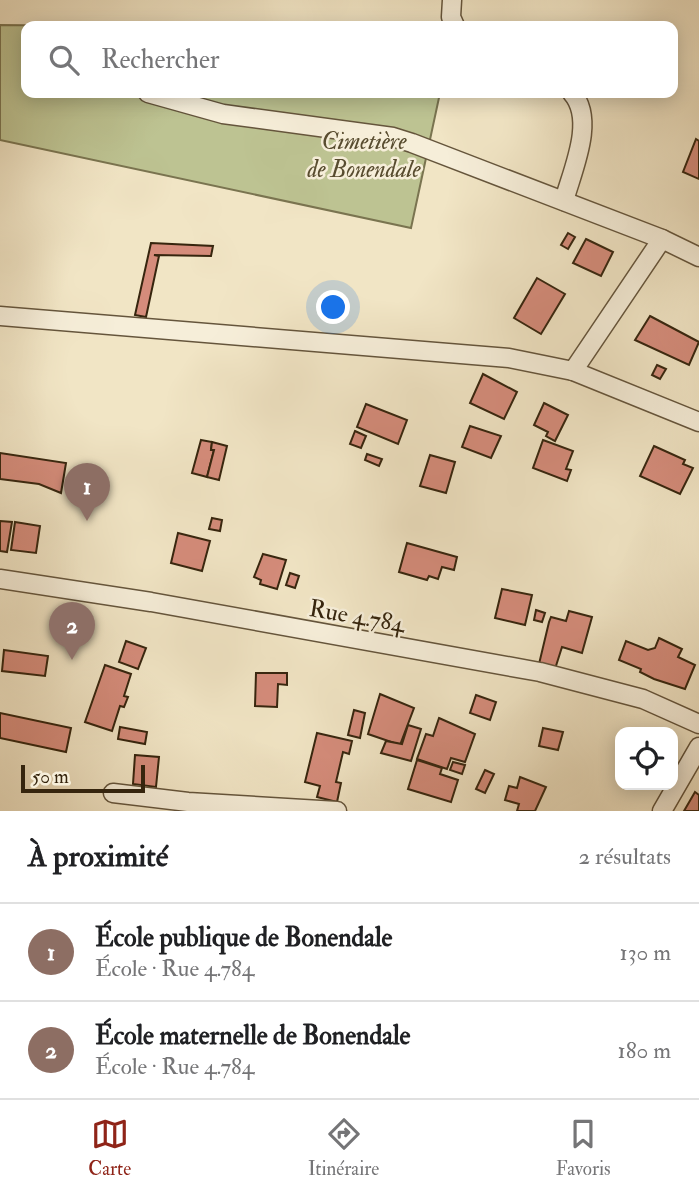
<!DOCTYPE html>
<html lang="fr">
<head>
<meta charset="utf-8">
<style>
	:root { --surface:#fff; --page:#f2f2f2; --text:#202124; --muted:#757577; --line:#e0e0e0; --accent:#8f2418 }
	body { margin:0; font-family:"IM FELL Double Pica",serif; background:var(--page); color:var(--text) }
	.controls { position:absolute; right:21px; bottom:21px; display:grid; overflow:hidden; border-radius:14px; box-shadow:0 4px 18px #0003 }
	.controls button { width:63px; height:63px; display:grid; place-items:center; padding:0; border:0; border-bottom:2px solid var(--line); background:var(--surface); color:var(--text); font:35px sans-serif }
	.scale { position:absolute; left:21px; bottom:18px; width:124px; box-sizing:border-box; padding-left:7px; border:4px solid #36250e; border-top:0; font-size:19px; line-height:24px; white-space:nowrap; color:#36250e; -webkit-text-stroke:5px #f6eed9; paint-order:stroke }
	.you { position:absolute; left:334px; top:308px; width:24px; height:24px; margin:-18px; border:5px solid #fff; border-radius:50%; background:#1a73e8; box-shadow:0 0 0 10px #1a73e833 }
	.badge { display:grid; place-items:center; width:46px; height:46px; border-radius:50%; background:var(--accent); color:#fff; font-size:23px; font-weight:700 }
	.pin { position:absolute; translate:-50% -58px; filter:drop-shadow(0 2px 4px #0008) }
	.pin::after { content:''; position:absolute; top:37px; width:24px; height:21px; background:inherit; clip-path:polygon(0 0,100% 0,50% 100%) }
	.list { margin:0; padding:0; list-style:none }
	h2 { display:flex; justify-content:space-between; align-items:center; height:91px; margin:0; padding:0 28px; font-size:30px }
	h2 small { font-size:23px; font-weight:400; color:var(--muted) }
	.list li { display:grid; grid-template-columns:46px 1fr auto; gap:21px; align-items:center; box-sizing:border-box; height:98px; padding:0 28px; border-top:2px solid var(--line) }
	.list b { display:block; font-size:26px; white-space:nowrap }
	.list p { margin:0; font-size:23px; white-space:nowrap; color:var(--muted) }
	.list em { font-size:23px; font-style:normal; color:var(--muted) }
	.icon { flex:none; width:38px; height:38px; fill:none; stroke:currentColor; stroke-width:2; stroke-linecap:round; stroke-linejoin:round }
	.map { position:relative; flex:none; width:699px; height:811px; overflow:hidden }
	.search { position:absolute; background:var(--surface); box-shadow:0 4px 18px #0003; left:21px; right:21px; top:21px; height:77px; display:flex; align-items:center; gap:18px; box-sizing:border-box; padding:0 24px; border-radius:14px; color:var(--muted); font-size:26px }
	.sheet { height:287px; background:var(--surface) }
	nav { display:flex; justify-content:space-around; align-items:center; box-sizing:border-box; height:98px; border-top:2px solid var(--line); background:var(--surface); font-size:19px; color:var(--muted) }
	nav a { display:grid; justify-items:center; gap:4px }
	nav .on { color:var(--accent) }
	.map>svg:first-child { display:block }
</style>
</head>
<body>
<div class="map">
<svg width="699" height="811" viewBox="0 0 699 811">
	<rect width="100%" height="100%" fill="#f1e5c5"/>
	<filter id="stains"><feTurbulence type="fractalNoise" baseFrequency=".00286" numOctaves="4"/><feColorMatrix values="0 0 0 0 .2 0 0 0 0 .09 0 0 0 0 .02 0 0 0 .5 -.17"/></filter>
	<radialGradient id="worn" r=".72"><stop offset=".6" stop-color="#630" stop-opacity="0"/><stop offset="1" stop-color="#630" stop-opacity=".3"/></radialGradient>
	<!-- green -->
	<polygon fill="#bdc392" stroke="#7a7450" stroke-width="2" points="0,25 98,26 26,26 26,93 440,93 411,228 0,140"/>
	<!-- building -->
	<g fill="#d58c7b" stroke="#36250e" stroke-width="2">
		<polygon points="696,139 699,141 699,179 683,172"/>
		<polygon points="568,233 575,237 568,249 561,245"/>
		<polygon points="586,239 613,252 601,276 573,263"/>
		<polygon points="151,243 213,246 211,256 154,255 159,256 146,317 135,315"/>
		<polygon points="537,278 565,294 541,334 514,318"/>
		<polygon points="650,316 699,342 689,365 635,340"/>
		<polygon points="657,365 666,369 660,379 652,375"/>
		<polygon points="483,374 517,392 504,419 470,403"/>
		<polygon points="544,403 568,415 555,441 546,436 548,432 534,425"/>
		<polygon points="366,404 407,420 398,444 357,427"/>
		<polygon points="470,426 501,436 491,458 462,447"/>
		<polygon points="355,431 366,436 361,448 350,444"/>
		<polygon points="201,440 212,442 211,450 214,450 207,477 192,473"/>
		<polygon points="543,440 573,451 566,469 571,470 567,481 533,468"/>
		<polygon points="212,442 227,446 219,480 207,477 214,450 211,450"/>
		<polygon points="654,446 685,460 683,464 693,468 680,494 640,476"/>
		<polygon points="0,453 66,463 61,493 39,484 0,479"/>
		<polygon points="367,454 382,459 379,466 365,460"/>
		<polygon points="430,455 455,462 446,493 420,486"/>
		<polygon points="212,518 222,520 220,531 209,529"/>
		<polygon points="0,521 12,522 7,552 0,551"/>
		<polygon points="15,522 40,526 36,553 11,550"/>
		<polygon points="178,533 210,541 202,571 171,563"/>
		<polygon points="407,543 457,557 454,570 442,567 438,579 429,576 427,580 399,572"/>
		<polygon points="263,554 286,560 277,589 260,584 261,580 254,577"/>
		<polygon points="290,573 299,576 295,588 286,585"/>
		<polygon points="502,589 532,595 525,625 495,618"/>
		<polygon points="536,610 545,613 542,622 534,620"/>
		<polygon points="569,611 592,617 582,653 562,647 555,669 539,664 549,622 551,617 566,621"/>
		<polygon points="659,638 682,649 678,657 695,665 685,689 654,679 640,672 641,669 619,660 626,641 648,650 655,648"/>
		<polygon points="126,641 146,648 138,669 119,662"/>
		<polygon points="4,650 48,656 45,676 2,671"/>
		<polygon points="105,665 131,674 124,696 128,697 124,707 120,706 112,731 85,722"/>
		<polygon points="256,673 287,673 287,685 278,684 277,707 255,706"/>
		<polygon points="380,694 414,708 400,745 368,734"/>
		<polygon points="476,695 496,702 490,720 470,713"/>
		<polygon points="354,710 365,713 360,738 348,735"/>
		<polygon points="0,713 71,728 66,752 0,738"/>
		<polygon points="439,718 475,734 465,762 451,758 447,769 417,759 426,734 433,736"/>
		<polygon points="408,725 421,729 411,761 381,753 386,741 402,744"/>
		<polygon points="120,727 147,732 145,744 118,739"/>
		<polygon points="543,728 563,732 558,750 539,746"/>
		<polygon points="317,733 352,741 349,754 343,752 336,782 341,783 337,802 317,797 320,786 305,782"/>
		<polygon points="135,755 159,757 156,787 133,784"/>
		<polygon points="417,760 442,768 440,774 458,780 451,802 408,789"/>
		<polygon points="453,762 465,765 462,774 450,770"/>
		<polygon points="485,770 494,774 485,793 476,789"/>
		<polygon points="520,777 546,787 535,811 517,811 519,804 505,800 509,786 517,788"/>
		<polygon points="695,792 699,795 699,811 684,811"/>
	</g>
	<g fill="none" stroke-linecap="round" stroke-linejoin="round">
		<defs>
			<g id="minor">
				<polyline points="452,0 451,17 455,26"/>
				<polyline points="148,93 223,114 393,137 412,143 662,239 699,257"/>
				<path d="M564 201C572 171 596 120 572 93"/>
				<polyline points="0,316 509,358 573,371 699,422"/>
				<polyline points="573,371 662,239"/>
				<polyline points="0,579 151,602 540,672 643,699 699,724"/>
				<polyline points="113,793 188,802 337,811"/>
				<polyline points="662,811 699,747"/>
			</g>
		</defs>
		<!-- minor casing -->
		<use href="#minor" stroke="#65553c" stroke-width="21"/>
		<!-- minor -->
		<use href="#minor" stroke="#f6eed9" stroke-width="18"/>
	</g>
	<g text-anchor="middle" stroke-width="5" stroke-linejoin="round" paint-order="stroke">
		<!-- park labels -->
		<g font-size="24" font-style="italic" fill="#584c2f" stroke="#f6eed9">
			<text x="364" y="149">Cimetière<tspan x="364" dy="28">de Bonendale</tspan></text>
		</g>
		<!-- street labels -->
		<g font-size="24" fill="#36250e" stroke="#f6eed9">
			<text transform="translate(357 616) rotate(10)" y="8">Rue 4.784</text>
		</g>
	</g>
	<rect width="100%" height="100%" filter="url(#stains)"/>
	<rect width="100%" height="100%" fill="url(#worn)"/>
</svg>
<div class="controls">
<button><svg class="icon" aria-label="locate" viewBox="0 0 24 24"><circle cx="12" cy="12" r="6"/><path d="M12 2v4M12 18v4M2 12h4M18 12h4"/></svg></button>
</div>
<div class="scale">50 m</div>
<div class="you"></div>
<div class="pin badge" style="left:87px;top:521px;background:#8d6e63">1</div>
<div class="pin badge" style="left:72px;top:660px;background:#8d6e63">2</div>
<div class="search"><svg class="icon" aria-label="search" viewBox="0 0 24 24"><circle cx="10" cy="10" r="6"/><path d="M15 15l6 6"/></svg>Rechercher</div>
</div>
<section class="sheet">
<h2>À proximité<small>2 résultats</small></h2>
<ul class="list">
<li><span class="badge" style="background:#8d6e63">1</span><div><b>École publique de Bonendale</b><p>École · Rue 4.784</p></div><em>130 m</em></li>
<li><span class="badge" style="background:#8d6e63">2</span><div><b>École maternelle de Bonendale</b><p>École · Rue 4.784</p></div><em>180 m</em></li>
</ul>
</section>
<nav>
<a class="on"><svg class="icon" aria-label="map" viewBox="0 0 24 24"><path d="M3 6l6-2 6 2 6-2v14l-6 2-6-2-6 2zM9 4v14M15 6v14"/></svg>Carte</a>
<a><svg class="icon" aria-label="directions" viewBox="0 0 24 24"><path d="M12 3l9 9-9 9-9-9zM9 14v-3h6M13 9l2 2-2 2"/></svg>Itinéraire</a>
<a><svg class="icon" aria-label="saved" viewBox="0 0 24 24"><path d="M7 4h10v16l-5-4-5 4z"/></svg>Favoris</a>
</nav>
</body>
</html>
